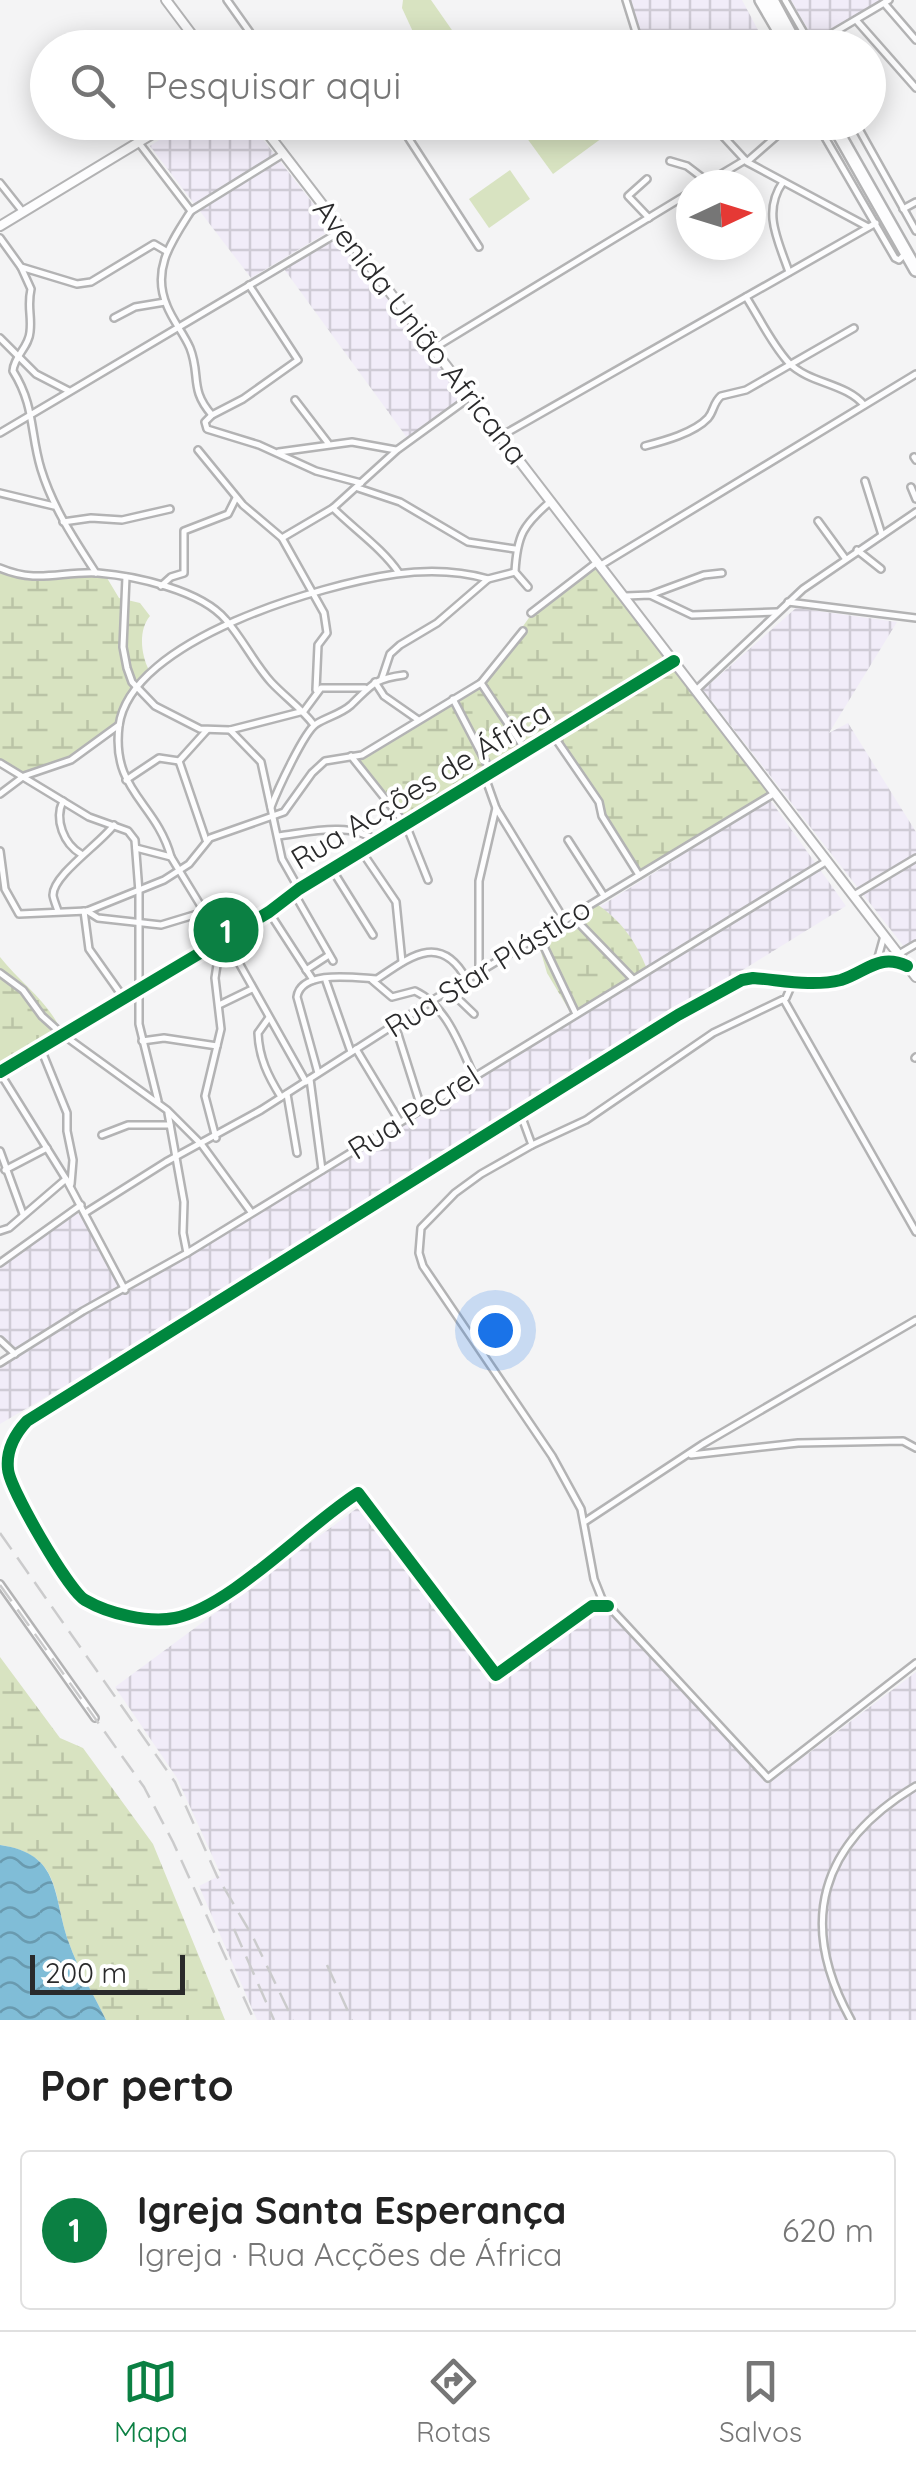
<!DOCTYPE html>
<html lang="pt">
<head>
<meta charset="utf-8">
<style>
	:root { --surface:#fff; --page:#f2f2f2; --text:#222; --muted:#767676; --line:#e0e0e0; --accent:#0b8043 }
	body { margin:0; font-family:Quicksand,sans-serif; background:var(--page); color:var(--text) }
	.compass { position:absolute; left:676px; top:170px; width:90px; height:90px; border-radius:50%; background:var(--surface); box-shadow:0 5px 25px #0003; rotate:86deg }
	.scale { position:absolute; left:30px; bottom:25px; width:155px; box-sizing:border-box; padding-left:10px; border:5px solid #2a2a2b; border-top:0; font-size:28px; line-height:35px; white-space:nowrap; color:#2a2a2b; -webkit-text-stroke:8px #fff; paint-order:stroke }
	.you { position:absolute; left:495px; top:1330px; width:35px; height:35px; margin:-25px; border:8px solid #fff; border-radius:50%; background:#1a73e8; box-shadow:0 0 0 15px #1a73e833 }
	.badge { display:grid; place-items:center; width:65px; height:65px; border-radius:50%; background:var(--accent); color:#fff; font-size:32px; font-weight:700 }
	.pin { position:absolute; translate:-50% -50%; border:5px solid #fff; box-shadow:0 2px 10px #0006 }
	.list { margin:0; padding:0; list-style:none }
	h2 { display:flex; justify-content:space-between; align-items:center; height:130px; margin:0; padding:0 40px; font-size:42px }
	h2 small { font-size:32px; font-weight:400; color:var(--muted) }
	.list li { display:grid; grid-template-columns:65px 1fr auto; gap:30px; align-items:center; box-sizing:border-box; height:160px; margin:0 20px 20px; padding:0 20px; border:2px solid var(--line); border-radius:10px }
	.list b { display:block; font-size:38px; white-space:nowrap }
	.list p { margin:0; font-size:32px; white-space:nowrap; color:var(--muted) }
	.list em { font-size:32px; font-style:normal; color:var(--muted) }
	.icon { flex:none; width:55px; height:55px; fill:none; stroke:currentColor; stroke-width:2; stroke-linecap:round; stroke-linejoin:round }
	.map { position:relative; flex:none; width:916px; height:2020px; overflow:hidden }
	.search { position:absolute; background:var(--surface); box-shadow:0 5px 25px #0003; left:30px; right:30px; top:30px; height:110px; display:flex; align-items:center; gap:25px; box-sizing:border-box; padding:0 35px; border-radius:55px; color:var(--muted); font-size:38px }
	.sheet { height:310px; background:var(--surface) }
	nav { display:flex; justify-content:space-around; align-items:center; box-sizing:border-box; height:140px; border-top:2px solid var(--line); background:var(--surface); font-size:28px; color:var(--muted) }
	nav a { display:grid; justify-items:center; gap:5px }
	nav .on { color:var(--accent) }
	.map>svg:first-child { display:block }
</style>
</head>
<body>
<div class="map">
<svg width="916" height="2020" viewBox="0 0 916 2020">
	<defs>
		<pattern id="industrial-grid" width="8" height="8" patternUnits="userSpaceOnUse" patternTransform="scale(2.5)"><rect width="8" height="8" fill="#f1ecf8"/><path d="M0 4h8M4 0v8" fill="none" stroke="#cfcbd5"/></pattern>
		<pattern id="wetland-marsh" width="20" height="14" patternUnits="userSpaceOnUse" patternTransform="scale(2.5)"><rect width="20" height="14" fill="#d8e3c1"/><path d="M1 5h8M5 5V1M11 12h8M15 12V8" fill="none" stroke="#bac3a6"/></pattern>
		<pattern id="water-waves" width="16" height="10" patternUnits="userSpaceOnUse" patternTransform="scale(2.5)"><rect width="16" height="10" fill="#80bdd7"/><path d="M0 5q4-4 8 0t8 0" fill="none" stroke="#699aaf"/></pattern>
	</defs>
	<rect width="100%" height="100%" fill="#f4f4f5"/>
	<!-- industrial -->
	<g fill="url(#industrial-grid)">
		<polygon points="629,0 742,0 767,47 645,47"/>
		<polygon points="791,0 884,0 814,40"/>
		<polygon points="185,123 250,123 333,229 251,278 150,146"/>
		<polygon points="335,236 467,395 408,439 284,269"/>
		<polygon points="796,608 897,622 829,733 848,723 916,832 916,942 905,948 703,690"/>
		<polygon points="527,661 696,696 846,906 170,1324 0,1424 0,1361 15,1351 0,1338 0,1266 76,1210 129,1290 641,979 596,909 678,858"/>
		<polygon points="360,1506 494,1683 596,1610 611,1614 768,1784 916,1672 916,2020 257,2020 199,1886 221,1875 177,1778 115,1687"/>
	</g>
	<!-- wetland -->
	<g fill="url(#wetland-marsh)">
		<polygon points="595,565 770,793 644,875 632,870 556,735 402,825 370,787 354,758 488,675 531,615"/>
		<path d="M0 571C36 587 70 569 107 578L119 598 140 603 150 616C138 630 141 655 149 670 132 683 130 706 116 723 93 752 56 766 20 773L0 762Z"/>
		<path d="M597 904C622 922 635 940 647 969L572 1015 547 973 536 935Z"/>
		<path d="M0 957C22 985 51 1003 64 1037L26 1068 0 1080Z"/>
		<path d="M0 1657 60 1738 83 1748 153 1844 225 2020H106C94 1995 78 1969 69 1943 52 1895 63 1855 0 1845Z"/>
	</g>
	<!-- garden -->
	<g fill="#d8e3c1">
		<polygon points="403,0 431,0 454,33 437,47 420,47 402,8"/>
		<polygon points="532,122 614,123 617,127 553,174 521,130"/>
		<polygon points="510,170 530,199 489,228 469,199"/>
	</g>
	<!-- water -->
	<path fill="url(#water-waves)" d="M0 1845C62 1854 52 1895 69 1943 78 1969 94 1995 106 2020H0Z"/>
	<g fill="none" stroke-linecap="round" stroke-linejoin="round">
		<defs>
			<g id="street">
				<polyline points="227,0 261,48"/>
				<polyline points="626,0 641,48"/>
				<polyline points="785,0 811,45"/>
				<polyline points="884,3 916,40"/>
				<polyline points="856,20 916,88"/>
				<polyline points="811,46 889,0"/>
				<polyline points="318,122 328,134 400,125 479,247"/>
				<polyline points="666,122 682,131 698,122"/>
				<polyline points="710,122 747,162 868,227"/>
				<polyline points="816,122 895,258 899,260 904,255"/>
				<polyline points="855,122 916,231"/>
				<polyline points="139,143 191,211 283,154"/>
				<polyline points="670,161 687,166 708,182"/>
				<polyline points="748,161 780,133"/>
				<polyline points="647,179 628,196 649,218"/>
				<path d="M783 182C762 212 778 240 789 272"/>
				<polyline points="0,183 23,212"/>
				<polyline points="703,185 745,160"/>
				<polyline points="903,209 916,202"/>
				<path d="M191 211C172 241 151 269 167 306 173 321 184 334 190 348 201 376 189 389 212 415"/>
				<polyline points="0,238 21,267 77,284 91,282 154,244 166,251"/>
				<path d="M21 267 31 289C27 307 32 315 30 332 29 347 14 356 13 371 35 406 30 433 41 469 53 508 74 539 96 573"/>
				<polyline points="249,285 298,360 243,399 212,415 205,422 207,429 259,445 316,471 361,483"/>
				<path d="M746 297C759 317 772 345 789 363 810 384 846 383 864 405"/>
				<polyline points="114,318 135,307 165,302"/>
				<polyline points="0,338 36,374 69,391"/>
				<polyline points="434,348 691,192"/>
				<polyline points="295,400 328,443"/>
				<polyline points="0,433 341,231"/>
				<polyline points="501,436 876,223"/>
				<path d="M645 446C664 441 694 433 708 418 714 411 713 403 721 396L746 390 854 328"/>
				<polyline points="198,450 243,505 282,538 324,613 327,633 318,645 316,690"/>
				<polyline points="279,452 352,442 396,450"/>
				<polyline points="914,457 916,460"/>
				<polyline points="865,481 882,535"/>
				<polyline points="911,487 916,499"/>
				<polyline points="358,488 400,502 468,542 515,549"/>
				<polyline points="0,493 54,506"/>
				<path d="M333 508C355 530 382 548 399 573"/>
				<polyline points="818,521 845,558"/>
				<polyline points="63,522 91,518 122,520 170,509"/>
				<polyline points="282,538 333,508 397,450 470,397"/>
				<polyline points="857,550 881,569"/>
				<polyline points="601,565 916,374"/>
				<path d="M0 568C38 584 60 571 98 573 135 576 201 590 226 620 242 638 254 663 271 682 285 697 301 708 314 725"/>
				<polyline points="126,577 123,647 127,668 132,682 155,706 200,729 230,730 304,711 321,688 365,688"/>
				<polyline points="161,586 171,577 184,573 184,531 228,514 236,498"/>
				<path d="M528 587 515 572C517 535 523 525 551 501"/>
				<polyline points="650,595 704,575 722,573"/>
				<polyline points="626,596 650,595 692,615 777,612"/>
				<polyline points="788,602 916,618"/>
				<polyline points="531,613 596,563"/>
				<polyline points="382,678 390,654 400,645 437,623 488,579 515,572"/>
				<polyline points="375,682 384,696 417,719"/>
				<polyline points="481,683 526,751"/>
				<polyline points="696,690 803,589 916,512"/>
				<polyline points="453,699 491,772"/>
				<polyline points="230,730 261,762 282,859 299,889"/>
				<polyline points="553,735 599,802 602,816 639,875"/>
				<polyline points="351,756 406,825 428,880"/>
				<polyline points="0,763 89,817 128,831 135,840 139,892 139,1024 158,1101"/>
				<polyline points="485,777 496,808 565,921"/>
				<polyline points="126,780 159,758 179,761"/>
				<polyline points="0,794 24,776 71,760 119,725"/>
				<path d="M63 801C54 820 64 844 81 854"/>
				<path d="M271 807C277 791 304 732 316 724 327 717 341 714 351 705 372 685 373 679 404 675"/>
				<path d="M279 836C310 832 351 821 378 842"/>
				<polyline points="206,840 179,761 207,730"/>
				<polyline points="568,840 604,896"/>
				<polyline points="136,848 171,857 221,939 215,978 221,1029 205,1096 216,1138"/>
				<polyline points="0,851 5,889 19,914 87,911 164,880 189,864 210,838 284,812 312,773 325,761 362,755 481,683 523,631"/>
				<polyline points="362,852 396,902 402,962"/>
				<path d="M171 857C156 802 111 791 119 726 130 639 324 584 396 574 426 570 460 571 488 579"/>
				<polyline points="333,871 373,935"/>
				<polyline points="294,893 333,961"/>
				<polyline points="854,895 916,858"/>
				<path d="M58 911C57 908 53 898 53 895 53 875 101 843 114 825"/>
				<polyline points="84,911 89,949 123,997"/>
				<polyline points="87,911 98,918 161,925 204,912"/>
				<polyline points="269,912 313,980"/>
				<polyline points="572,916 632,978"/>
				<polyline points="539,936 576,1014"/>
				<polyline points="225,938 306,1082"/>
				<polyline points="899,954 916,944"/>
				<polyline points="877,961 884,936"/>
				<polyline points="306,970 329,955"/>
				<polyline points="479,972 479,881 496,808"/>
				<polyline points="0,973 23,990 42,1016 62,1034 167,1110 202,1145 251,1212"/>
				<path d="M372 980 392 997 415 991C447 1006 460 1046 474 1076"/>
				<polyline points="326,981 351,1052"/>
				<polyline points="793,982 786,998 713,1033 586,1120 532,1145 481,1174 455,1193 421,1228 419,1253 423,1266 552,1456 581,1509 594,1579 602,1599 768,1778 916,1663"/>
				<polyline points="450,991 474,1014"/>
				<polyline points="784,1000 916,1232"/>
				<polyline points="219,1005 252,989"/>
				<path d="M268 1019 258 1033C259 1058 268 1076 281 1097"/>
				<polyline points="395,1025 421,1107"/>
				<polyline points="142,1041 164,1038 217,1046"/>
				<polyline points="41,1049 67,1113 67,1131 73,1160 71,1184"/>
				<polyline points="356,1049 400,1122"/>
				<polyline points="915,1058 916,1057"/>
				<polyline points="0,1072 269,912 299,889 674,661"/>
				<polyline points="0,1073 66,1179 125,1290"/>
				<path d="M318 1073 297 997C301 969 357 978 377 979 411 956 441 932 467 980"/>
				<polyline points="310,1079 322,1170"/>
				<polyline points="287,1094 297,1153"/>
				<polyline points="168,1113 184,1202 183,1233 187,1253"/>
				<polyline points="521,1115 532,1145"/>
				<polyline points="102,1135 128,1125 170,1125"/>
				<polyline points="0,1151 23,1214"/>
				<polyline points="5,1170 47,1148"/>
				<polyline points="85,1213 166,1162 261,1110 433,1000 775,793"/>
				<polyline points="0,1231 9,1228 66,1179"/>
				<polyline points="0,1263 81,1205"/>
				<polyline points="0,1340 15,1354"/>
				<polyline points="0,1363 83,1311 187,1253 827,861"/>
				<polyline points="691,1455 798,1443 903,1441 916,1448"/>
				<polyline points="586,1521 703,1444 916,1320"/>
				<polyline points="0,1584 95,1718"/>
				<path d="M608 1606H592L496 1675 358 1493C307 1525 231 1607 175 1618 148 1623 109 1614 85 1600 69 1591 9 1488 8 1469 6 1450 14 1435 27 1421L678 1015 742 980 753 978C784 980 816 988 847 977 869 970 881 954 905 965"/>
				<path d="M851 2020C797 1923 820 1843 916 1786"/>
			</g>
			<g id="secondary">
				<polyline points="166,0 202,48"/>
				<polyline points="259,122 916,977"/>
				<polyline points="0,226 172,122"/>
			</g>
			<g id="highway">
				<polyline points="761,0 789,48"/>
				<polyline points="772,0 798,48"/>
				<polyline points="832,122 916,270"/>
			</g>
		</defs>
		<!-- street casing -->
		<use href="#street" stroke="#b3b3b4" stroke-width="10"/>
		<!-- secondary casing -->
		<use href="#secondary" stroke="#b3b3b4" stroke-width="12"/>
		<!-- highway casing -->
		<use href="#highway" stroke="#b3b3b4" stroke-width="16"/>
		<!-- street -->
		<use href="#street" stroke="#fdfdfe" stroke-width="5"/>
		<!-- secondary -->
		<use href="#secondary" stroke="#fdfdfe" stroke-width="8"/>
		<!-- highway -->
		<use href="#highway" stroke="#fdfdfe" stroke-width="11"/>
		<!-- rail -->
		<g stroke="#cbcbcc" stroke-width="2.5" stroke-dasharray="20 10" stroke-linecap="butt">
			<polyline points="0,1533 175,1782 217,1876 253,1937 293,2020"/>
			<polyline points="0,1585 144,1787 173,1842 254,2020"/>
			<polyline points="234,1929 274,2020"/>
			<polyline points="327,1965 352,2020"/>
		</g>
		<defs>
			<g id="cycleway">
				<polyline points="0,1072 269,912 299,889 674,661"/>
				<path d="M608 1606H592L496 1675 358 1493C307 1525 231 1607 175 1618 148 1623 109 1614 85 1600 69 1591 9 1488 8 1469 6 1450 14 1435 27 1421L678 1015 742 980 753 978C781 980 812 987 841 980 866 972 879 953 907 966"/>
			</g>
		</defs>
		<!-- cycleway casing -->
		<use href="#cycleway" stroke="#fff" stroke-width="19"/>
		<!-- cycleway -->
		<use href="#cycleway" stroke="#00873e" stroke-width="12"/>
	</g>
	<g text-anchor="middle" stroke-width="8" stroke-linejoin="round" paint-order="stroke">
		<!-- street labels -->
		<g font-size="30" fill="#2a2a2b" stroke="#fff">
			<text transform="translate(420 332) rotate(52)" y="10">Avenida União Africana</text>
			<text transform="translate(421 786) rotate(-31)" y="10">Rua Acções de África</text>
			<text transform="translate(488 968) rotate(-32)" y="10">Rua Star Plástico</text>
			<text transform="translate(414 1113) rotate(-32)" y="10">Rua Pecrel</text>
		</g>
	</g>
</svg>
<svg class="compass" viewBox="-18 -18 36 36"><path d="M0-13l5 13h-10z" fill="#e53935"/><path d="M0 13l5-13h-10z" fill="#767676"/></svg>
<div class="scale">200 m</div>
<div class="you"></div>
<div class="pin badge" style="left:226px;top:930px">1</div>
<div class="search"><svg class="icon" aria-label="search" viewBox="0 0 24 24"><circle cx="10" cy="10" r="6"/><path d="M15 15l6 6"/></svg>Pesquisar aqui</div>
</div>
<section class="sheet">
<h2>Por perto<small></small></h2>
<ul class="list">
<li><span class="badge">1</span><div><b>Igreja Santa Esperança</b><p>Igreja · Rua Acções de África</p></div><em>620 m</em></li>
</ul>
</section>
<nav>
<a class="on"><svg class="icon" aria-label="map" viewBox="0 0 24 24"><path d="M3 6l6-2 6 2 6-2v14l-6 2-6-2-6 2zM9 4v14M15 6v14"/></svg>Mapa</a>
<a><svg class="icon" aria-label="directions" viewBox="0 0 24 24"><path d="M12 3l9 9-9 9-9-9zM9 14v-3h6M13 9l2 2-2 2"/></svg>Rotas</a>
<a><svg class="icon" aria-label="saved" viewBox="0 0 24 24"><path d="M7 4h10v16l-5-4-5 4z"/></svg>Salvos</a>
</nav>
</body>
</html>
